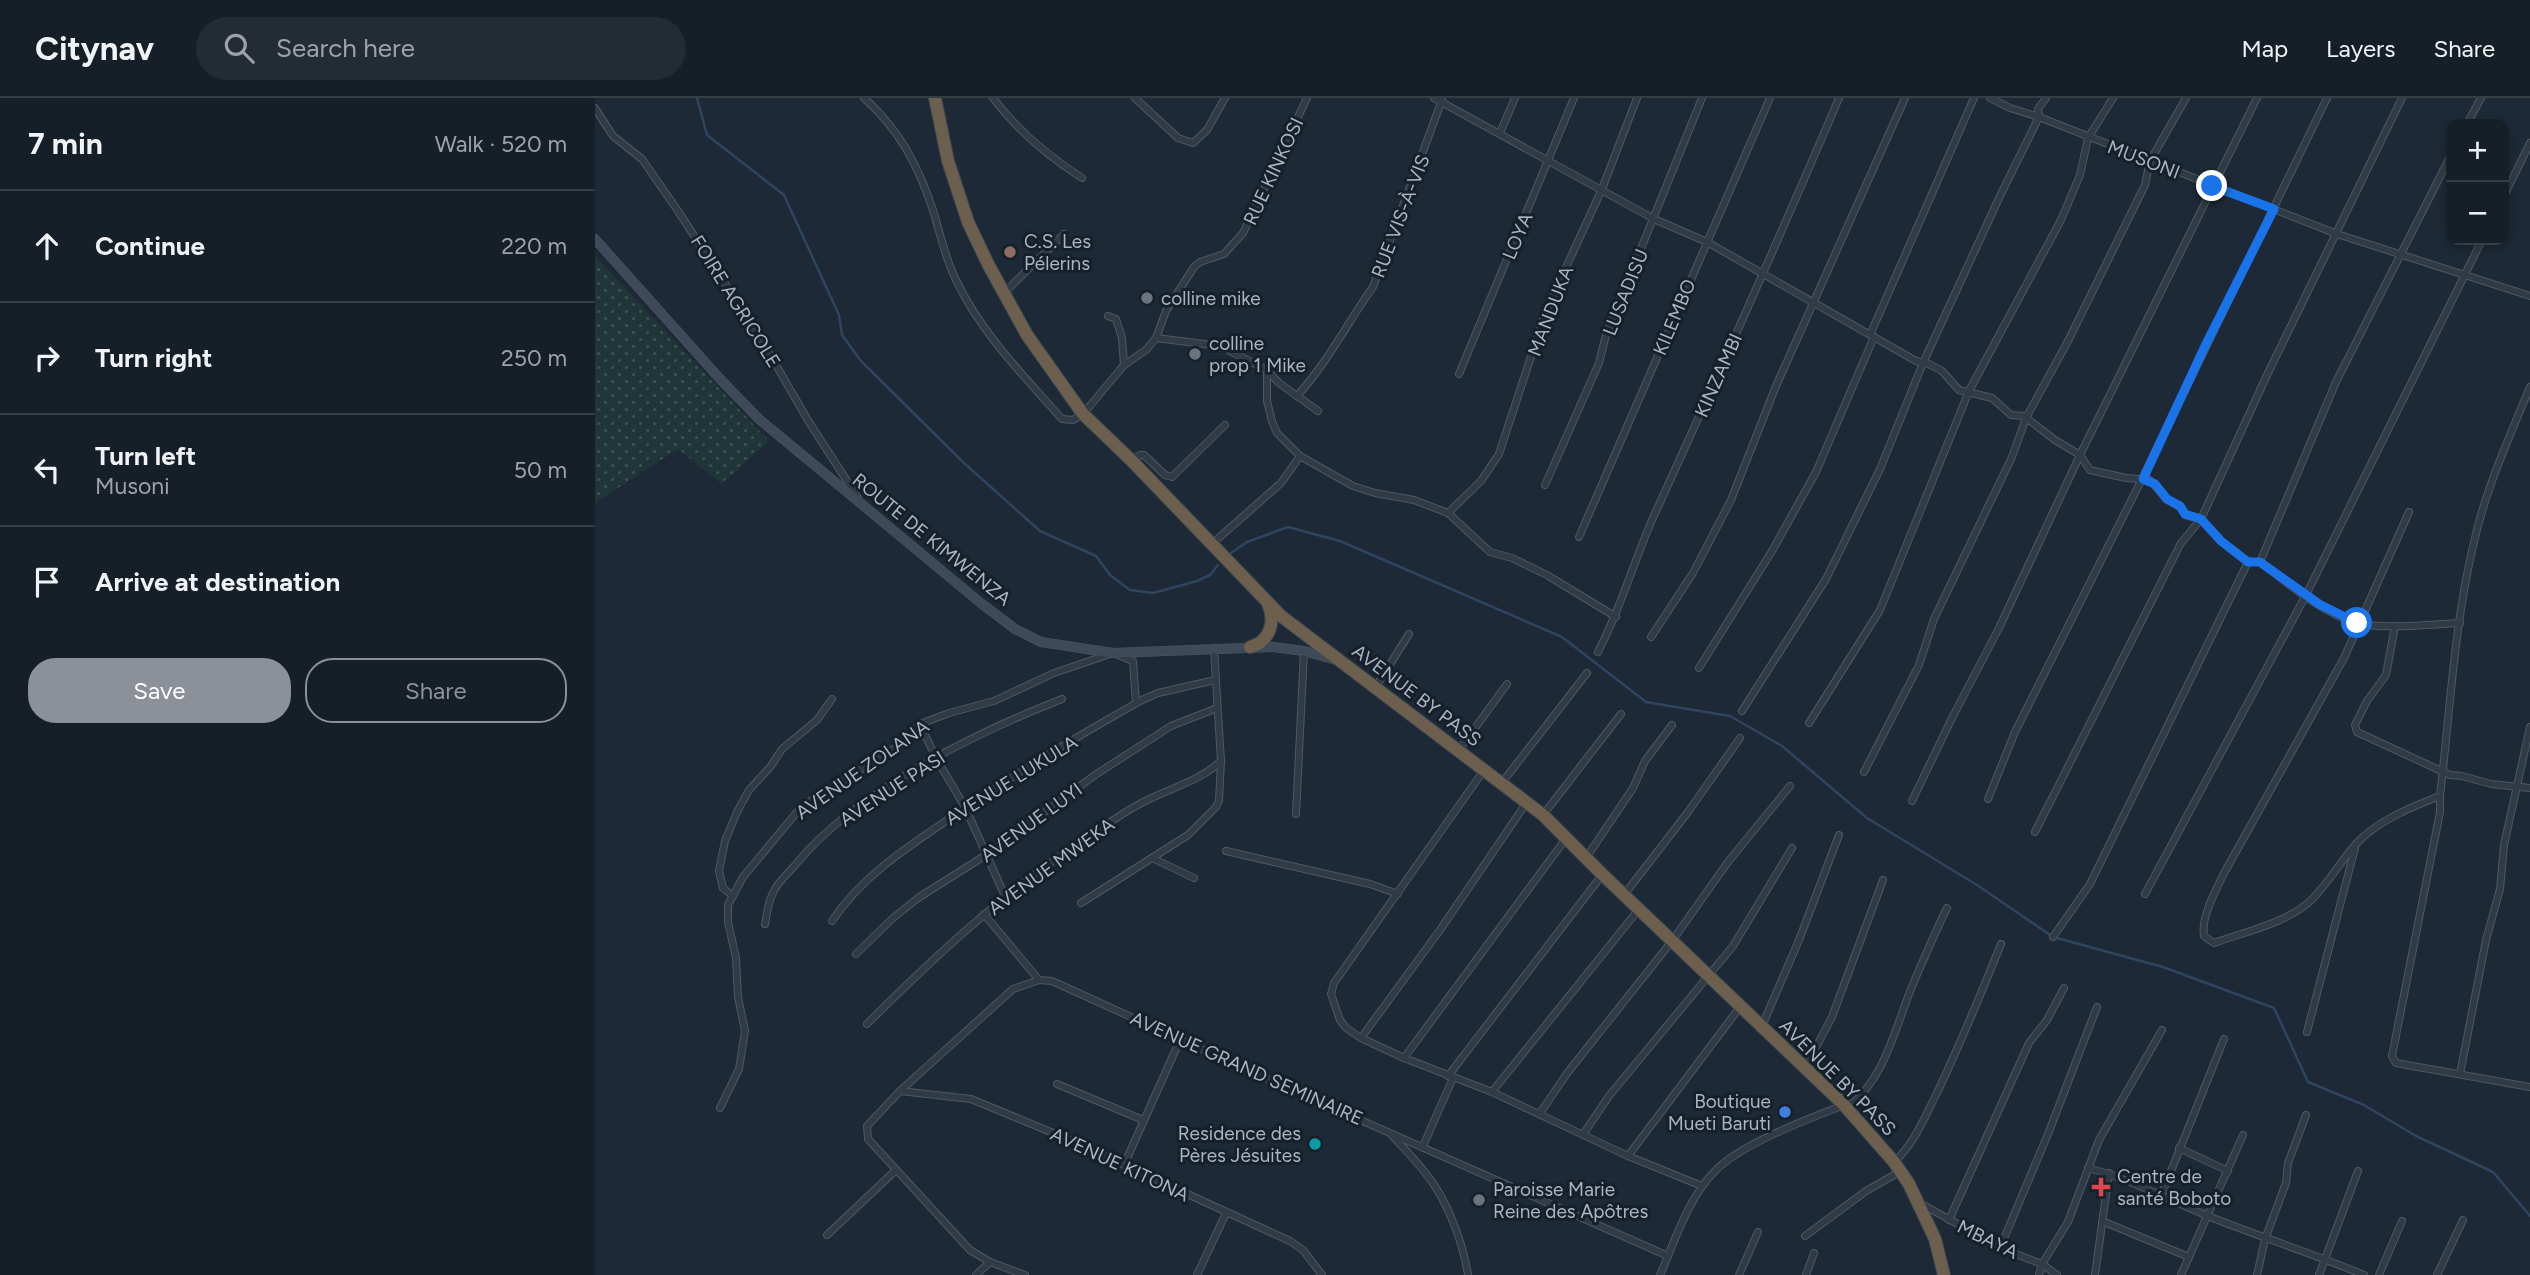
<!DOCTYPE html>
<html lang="en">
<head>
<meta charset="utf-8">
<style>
	:root { --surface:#161f28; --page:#232c34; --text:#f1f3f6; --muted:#9ea2a8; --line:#353d45; --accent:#8c9099 }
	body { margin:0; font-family:Figtree,sans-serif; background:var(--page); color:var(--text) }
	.controls { position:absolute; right:21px; top:21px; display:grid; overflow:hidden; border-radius:14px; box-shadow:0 4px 10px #0003 }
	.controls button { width:63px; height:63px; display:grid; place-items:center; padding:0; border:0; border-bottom:2px solid var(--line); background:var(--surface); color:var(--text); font:35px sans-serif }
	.stop { position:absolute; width:21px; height:21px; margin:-16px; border:5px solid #1a73e8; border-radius:50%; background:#fff }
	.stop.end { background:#1a73e8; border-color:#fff; box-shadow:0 2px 7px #0008 }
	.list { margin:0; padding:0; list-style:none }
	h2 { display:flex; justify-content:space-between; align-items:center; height:91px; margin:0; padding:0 28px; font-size:30px }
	h2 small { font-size:23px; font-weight:400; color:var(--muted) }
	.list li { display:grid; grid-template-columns:46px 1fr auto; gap:21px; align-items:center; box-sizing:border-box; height:112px; padding:0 28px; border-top:2px solid var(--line) }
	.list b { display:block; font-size:26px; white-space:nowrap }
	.list p { margin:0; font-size:23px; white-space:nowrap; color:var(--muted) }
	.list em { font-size:23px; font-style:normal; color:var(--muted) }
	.actions { display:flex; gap:14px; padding:21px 28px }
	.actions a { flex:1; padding:16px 0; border:2px solid var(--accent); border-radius:28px; text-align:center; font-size:24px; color:var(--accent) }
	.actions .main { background:var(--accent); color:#fff }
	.icon { flex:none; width:38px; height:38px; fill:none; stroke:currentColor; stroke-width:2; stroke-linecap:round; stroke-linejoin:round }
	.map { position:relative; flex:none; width:1935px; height:1177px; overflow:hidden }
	header { display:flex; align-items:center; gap:42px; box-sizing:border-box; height:98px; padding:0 35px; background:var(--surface); border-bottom:2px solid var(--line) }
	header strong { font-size:33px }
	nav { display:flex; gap:38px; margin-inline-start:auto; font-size:24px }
	.search { width:490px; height:63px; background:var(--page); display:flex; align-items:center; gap:18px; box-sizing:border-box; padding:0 24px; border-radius:38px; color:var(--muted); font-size:26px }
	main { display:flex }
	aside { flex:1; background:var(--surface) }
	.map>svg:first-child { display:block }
</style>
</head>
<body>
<header>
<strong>Citynav</strong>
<div class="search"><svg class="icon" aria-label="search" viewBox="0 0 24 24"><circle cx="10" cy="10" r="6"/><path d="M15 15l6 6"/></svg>Search here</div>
<nav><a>Map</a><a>Layers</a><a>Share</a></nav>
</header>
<main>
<aside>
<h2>7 min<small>Walk · 520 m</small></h2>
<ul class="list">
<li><svg class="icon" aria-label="ahead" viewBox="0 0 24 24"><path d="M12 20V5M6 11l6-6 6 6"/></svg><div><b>Continue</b></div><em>220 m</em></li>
<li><svg class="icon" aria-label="right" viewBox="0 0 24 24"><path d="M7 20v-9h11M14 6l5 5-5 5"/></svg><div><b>Turn right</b></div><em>250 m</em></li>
<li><svg class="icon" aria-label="left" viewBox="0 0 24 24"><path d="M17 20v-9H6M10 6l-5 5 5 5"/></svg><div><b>Turn left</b><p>Musoni</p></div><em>50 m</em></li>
<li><svg class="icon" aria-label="arrive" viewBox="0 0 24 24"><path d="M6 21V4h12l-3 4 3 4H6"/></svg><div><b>Arrive at destination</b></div></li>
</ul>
<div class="actions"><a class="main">Save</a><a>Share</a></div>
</aside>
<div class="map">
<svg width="1935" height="1177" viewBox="0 0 1935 1177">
	<defs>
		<pattern id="grass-dots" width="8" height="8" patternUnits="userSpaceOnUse" patternTransform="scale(1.75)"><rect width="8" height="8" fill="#1f3537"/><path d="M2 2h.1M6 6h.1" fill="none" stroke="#3d5052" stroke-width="1.8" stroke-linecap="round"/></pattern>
	</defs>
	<rect width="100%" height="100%" fill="#1d2936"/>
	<!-- grass -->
	<polygon fill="url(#grass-dots)" points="0,158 174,343 127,386 83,351 0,405"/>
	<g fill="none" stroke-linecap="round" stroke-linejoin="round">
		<!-- stream -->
		<g stroke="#2f455f" stroke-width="2.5">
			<polyline points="102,0 112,37 189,97 244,217 247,237 266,263 369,365 445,433 501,458 515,477 535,492 558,495 602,483 615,477 623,467"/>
			<polyline points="636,455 652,444 693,429 745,443 967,539 1051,604 1135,618 1187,648 1272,720 1382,787 1458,839 1568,869 1679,910 1713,984 1769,1007 1821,1038 1898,1074 1935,1118"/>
		</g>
		<defs>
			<g id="street">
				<path d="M269 0C304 31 323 67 338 112 345 135 350 160 361 182 386 235 429 278 467 321L478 322 488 316 529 267 551 252 561 240 617 247 633 252 672 272 684 285 723 313"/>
				<path d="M398 0C423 33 453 58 487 80"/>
				<polyline points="540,0 583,40 598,45 612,32 630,0"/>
				<path d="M839 0 1059 121 1112 144 1321 263 1334 266 1347 273 1364 292 1397 300 1416 317 1429 318 1460 342 1485 357 1495 372 1531 380 1555 382 1571 401 1585 409 1590 417 1606 421 1626 443 1653 464H1665C1694 486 1726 515 1762 525 1790 532 1835 526 1865 525"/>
				<polyline points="1395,0 1415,10 1444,19 1742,136 1935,198"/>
				<polyline points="0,10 18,38 47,61 83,113 166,241 214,324 263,400"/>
				<polyline points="1872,26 1886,0"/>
				<polyline points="905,35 920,0"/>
				<polyline points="1909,98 1935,45"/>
				<polyline points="410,194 469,136"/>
				<polyline points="513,218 521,221 527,240 529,267"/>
				<polyline points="1275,237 1379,0"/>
				<polyline points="561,240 571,213 599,169 605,164 629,156 648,135 712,0"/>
				<polyline points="672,272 672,303 677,323 682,335 705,358 758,388 780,395 819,402 853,415 895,454 917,460 952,477 1021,519"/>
				<polyline points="864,276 979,0"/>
				<path d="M1935 289C1914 340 1891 390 1879 444 1859 527 1855 614 1845 698V714L1797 958 1801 965 1935 989"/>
				<path d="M702 298C733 264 752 225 778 189L847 2"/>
				<polyline points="537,363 545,357 549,357 570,377 577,379 630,327"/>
				<polyline points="950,387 1004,265 1011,237 1107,0"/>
				<path d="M1814 414 1749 560 1628 777C1620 795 1606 818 1609 838L1619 845C1649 834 1688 826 1713 805 1732 788 1744 765 1761 746 1782 723 1816 709 1845 698"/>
				<polyline points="853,415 886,383 904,356 951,213 1007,91 1042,0"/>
				<polyline points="984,439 1175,0"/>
				<polyline points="618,445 686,385 705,358"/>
				<polyline points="1665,464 1741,284 1856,57"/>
				<polyline points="1800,528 1791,577 1772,603 1760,627 1762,634 1855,677 1867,678 1896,686 1935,690"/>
				<polyline points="1056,539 1098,475 1136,402 1181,288 1310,0"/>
				<path d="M1003 554C1025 512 1038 466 1057 422 1121 282 1184 141 1244 0"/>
				<polyline points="1104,570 1177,453 1221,374 1279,239"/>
				<polyline points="780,590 814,536"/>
				<polyline points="1147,613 1231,481 1285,371 1328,265 1405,98 1444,19 1443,11 1451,0"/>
				<polyline points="1214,625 1285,512 1374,293 1466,122 1485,77 1493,40 1518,0"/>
				<polyline points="325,626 341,660 370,709 410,798"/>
				<polyline points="864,652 912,586"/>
				<polyline points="889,672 739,885 736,896 745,922 751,930 766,940 809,960 897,994 1033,1058 1107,1088"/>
				<polyline points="1269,674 1324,567 1339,521 1417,359 1431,320 1473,243 1550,87 1555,63 1591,0"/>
				<polyline points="906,686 992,575"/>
				<polyline points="1393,701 1420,634 1547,381 1732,0"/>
				<polyline points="1317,703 1357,620 1404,530 1485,357 1662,0"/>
				<polyline points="701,716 709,553"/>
				<polyline points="948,717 1026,616"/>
				<polyline points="1440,734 1586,445 1606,421 1672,277 1807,0"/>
				<polyline points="631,753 775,786 803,796"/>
				<polyline points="557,760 599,780"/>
				<polyline points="991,760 1038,690 1050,663 1077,627"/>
				<polyline points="1550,796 1711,497 1887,142"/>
				<polyline points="1029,797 1093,714 1145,640"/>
				<polyline points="138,798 128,790 124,773 130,743 142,714 154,692 176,668 187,651 222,622 237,601"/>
				<polyline points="486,805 593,737 621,709 624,703 626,663 619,550"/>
				<polyline points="389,816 444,882"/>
				<path d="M237 823C266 779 311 750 354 721 416 678 481 639 547 602L563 595 620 582"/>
				<path d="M170 826C172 816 173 804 178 795 183 783 193 776 201 766 261 693 380 635 467 601"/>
				<polyline points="1458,839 1495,786 1653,464"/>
				<polyline points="261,856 298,820 323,800 391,757 500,677 576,628 622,610"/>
				<path d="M272 926C339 859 408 795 487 743 505 731 523 718 541 708 568 692 603 685 626 663"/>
				<polyline points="1167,928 1204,842 1244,737"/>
				<polyline points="1712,934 1760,750"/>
				<polyline points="766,940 845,832 932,704"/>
				<polyline points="809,960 972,739"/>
				<polyline points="1210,970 1237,919 1288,782"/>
				<polyline points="1865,976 1891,842 1905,791 1909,747 1935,629"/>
				<polyline points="853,978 1007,777"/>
				<polyline points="462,986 548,1022"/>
				<polyline points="305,993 376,1001 468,1039 695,1143 708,1152 727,1177"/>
				<polyline points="897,994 1044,811"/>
				<polyline points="125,1010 144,971 150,933 143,899 141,860 133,824 133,807 148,779 202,714 209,707 302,649 325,626 354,615 399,603 459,575 518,555 538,563 541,605"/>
				<path d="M1252 1010C1291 980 1300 929 1318 886 1329 860 1340 835 1352 810"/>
				<polyline points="945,1015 973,974 1077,843 1133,764 1195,688"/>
				<path d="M795 1035C810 1052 829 1070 841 1090 856 1113 869 1150 873 1177"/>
				<polyline points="989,1035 1014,998 1138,848 1197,750"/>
				<polyline points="828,1048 858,980"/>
				<polyline points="1584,1050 1633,1073"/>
				<polyline points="1033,1058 1145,909"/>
				<path d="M1299 1064C1320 1045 1329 1020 1342 995 1365 946 1386 896 1406 846"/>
				<polyline points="529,1067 585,942"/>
				<path d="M1493 1070C1535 1081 1572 1101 1613 1118 1665 1139 1717 1155 1769 1177"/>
				<polyline points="1566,1098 1629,941"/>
				<polyline points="1325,1105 1405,1150 1447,1166 1462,1177"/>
				<polyline points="1354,1122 1434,945 1452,922 1469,890"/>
				<polyline points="1507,1123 1594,1159"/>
				<polyline points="232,1137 301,1072"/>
				<polyline points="1210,1138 1271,1093 1306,1073"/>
				<polyline points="1405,1150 1453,1036 1502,909"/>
				<polyline points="381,1177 395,1164"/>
				<polyline points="430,1177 395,1164 375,1152 273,1041 272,1028 305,993 418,891 444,882 457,883 668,979 1073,1158"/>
				<polyline points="602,1177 631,1115"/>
				<path d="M1065 1177C1080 1143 1093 1100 1120 1073 1146 1046 1213 1021 1249 1007"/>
				<polyline points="1144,1177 1163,1134"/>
				<polyline points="1211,1177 1219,1155"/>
				<polyline points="1444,1177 1447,1166 1473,1124 1504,1042 1567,932"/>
				<polyline points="1500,1177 1514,1075"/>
				<polyline points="1586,1177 1648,1037"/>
				<polyline points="1662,1177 1670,1141 1691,1085 1693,1065 1711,1017"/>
				<polyline points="1724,1177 1763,1073"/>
				<polyline points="1784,1177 1807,1123"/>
				<polyline points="1842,1177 1868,1122"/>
			</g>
			<polyline id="secondary" points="0,141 125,281 164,321 387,506 420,531 446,544 518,555 678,549 709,553 741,562"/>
			<g id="highway">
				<polyline points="340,0 353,63 373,124 393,166 432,237 488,316 537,363 686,518 948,717 1007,776 1249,1007 1299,1064 1314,1086 1340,1141 1349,1177"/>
				<path d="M655 549C675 544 681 523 673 506"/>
			</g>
		</defs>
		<!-- street casing -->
		<use href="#street" stroke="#4e5865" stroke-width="8"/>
		<!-- secondary casing -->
		<use href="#secondary" stroke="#4e5865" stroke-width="10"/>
		<!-- highway casing -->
		<use href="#highway" stroke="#3b4551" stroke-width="14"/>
		<!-- street -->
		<use href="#street" stroke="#303b46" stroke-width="6"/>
		<!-- secondary -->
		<use href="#secondary" stroke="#3e4a5a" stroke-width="9"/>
		<!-- highway -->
		<use href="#highway" stroke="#6d5f4d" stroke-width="12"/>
	</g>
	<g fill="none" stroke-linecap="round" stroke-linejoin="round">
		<!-- route -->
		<polyline stroke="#1a73e8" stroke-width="9" points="1617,88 1679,111 1611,246 1548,381 1560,386 1572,401 1585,408 1590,416 1606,421 1626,443 1653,464 1665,464 1724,506 1762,525"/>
	</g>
	<!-- markers -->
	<circle fill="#8d6e63" stroke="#16202a" stroke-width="2.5" cx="415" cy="154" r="7"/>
	<g fill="#6b7280" stroke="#16202a" stroke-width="2.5">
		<circle cx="552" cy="200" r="7"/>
		<circle cx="600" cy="256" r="7"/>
		<circle cx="884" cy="1102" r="7"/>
	</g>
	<circle fill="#3f7fe0" stroke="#16202a" stroke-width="2.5" cx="1190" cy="1014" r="7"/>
	<circle fill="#0f9aa8" stroke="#16202a" stroke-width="2.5" cx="720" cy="1046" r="7"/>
	<path fill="#e0444e" stroke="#16202a" stroke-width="2.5" d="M1502.5 1078.5h7v7h7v7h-7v7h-7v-7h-7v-7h7z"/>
	<g text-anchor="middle" stroke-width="6" stroke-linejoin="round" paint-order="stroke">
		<!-- street labels -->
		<g font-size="19" fill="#aab5c4" stroke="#16202a">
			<text transform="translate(1549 61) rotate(21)" y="7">MUSONI</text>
			<text transform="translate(678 73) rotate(-65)" y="7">RUE KINKOSI</text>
			<text transform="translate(805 118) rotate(-69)" y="7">RUE VIS-À-VIS</text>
			<text transform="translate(922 138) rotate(-67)" y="7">LOYA</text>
			<text transform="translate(1030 194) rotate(-68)" y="7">LUSADISU</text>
			<text transform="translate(141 203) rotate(58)" y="7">FOIRE AGRICOLE</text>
			<text transform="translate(955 213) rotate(-69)" y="7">MANDUKA</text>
			<text transform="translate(1079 219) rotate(-67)" y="7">KILEMBO</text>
			<text transform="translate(1123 277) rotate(-66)" y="7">KINZAMBI</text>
			<text transform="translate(337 441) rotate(39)" y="7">ROUTE DE KIMWENZA</text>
			<text transform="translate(822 597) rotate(37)" y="7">AVENUE BY PASS</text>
			<text transform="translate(267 671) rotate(-35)" y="7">AVENUE ZOLANA</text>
			<text transform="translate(416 682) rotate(-32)" y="7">AVENUE LUKULA</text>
			<text transform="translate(297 690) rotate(-33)" y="7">AVENUE PASI</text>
			<text transform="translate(436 724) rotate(-36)" y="7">AVENUE LUYI</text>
			<text transform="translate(456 768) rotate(-36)" y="7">AVENUE MWEKA</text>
			<text transform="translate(652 970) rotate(24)" y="7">AVENUE GRAND SEMINAIRE</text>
			<text transform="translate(1243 979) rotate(45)" y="7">AVENUE BY PASS</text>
			<text transform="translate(525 1066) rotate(25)" y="7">AVENUE KITONA</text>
			<text transform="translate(1393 1141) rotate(26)" y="7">MBAYA</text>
		</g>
		<!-- poi labels -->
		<g font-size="19" fill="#aab5c4" stroke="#16202a" text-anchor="start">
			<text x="429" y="150">C.S. Les<tspan x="429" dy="22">Pélerins</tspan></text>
			<text x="566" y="207">colline mike</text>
			<text x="614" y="252">colline<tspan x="614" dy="22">prop 1 Mike</tspan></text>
			<text x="1176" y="1010" text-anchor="end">Boutique<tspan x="1176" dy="22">Mueti Baruti</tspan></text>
			<text x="706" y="1042" text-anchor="end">Residence des<tspan x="706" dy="22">Pères Jésuites</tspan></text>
			<text x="1522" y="1085">Centre de<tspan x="1522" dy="22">santé Boboto</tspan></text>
			<text x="898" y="1098">Paroisse Marie<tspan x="898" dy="22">Reine des Apôtres</tspan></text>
		</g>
	</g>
</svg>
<div class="controls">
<button>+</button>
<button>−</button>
</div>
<div class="stop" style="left:1762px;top:525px"></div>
<div class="stop end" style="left:1617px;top:88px"></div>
</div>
</main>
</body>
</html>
